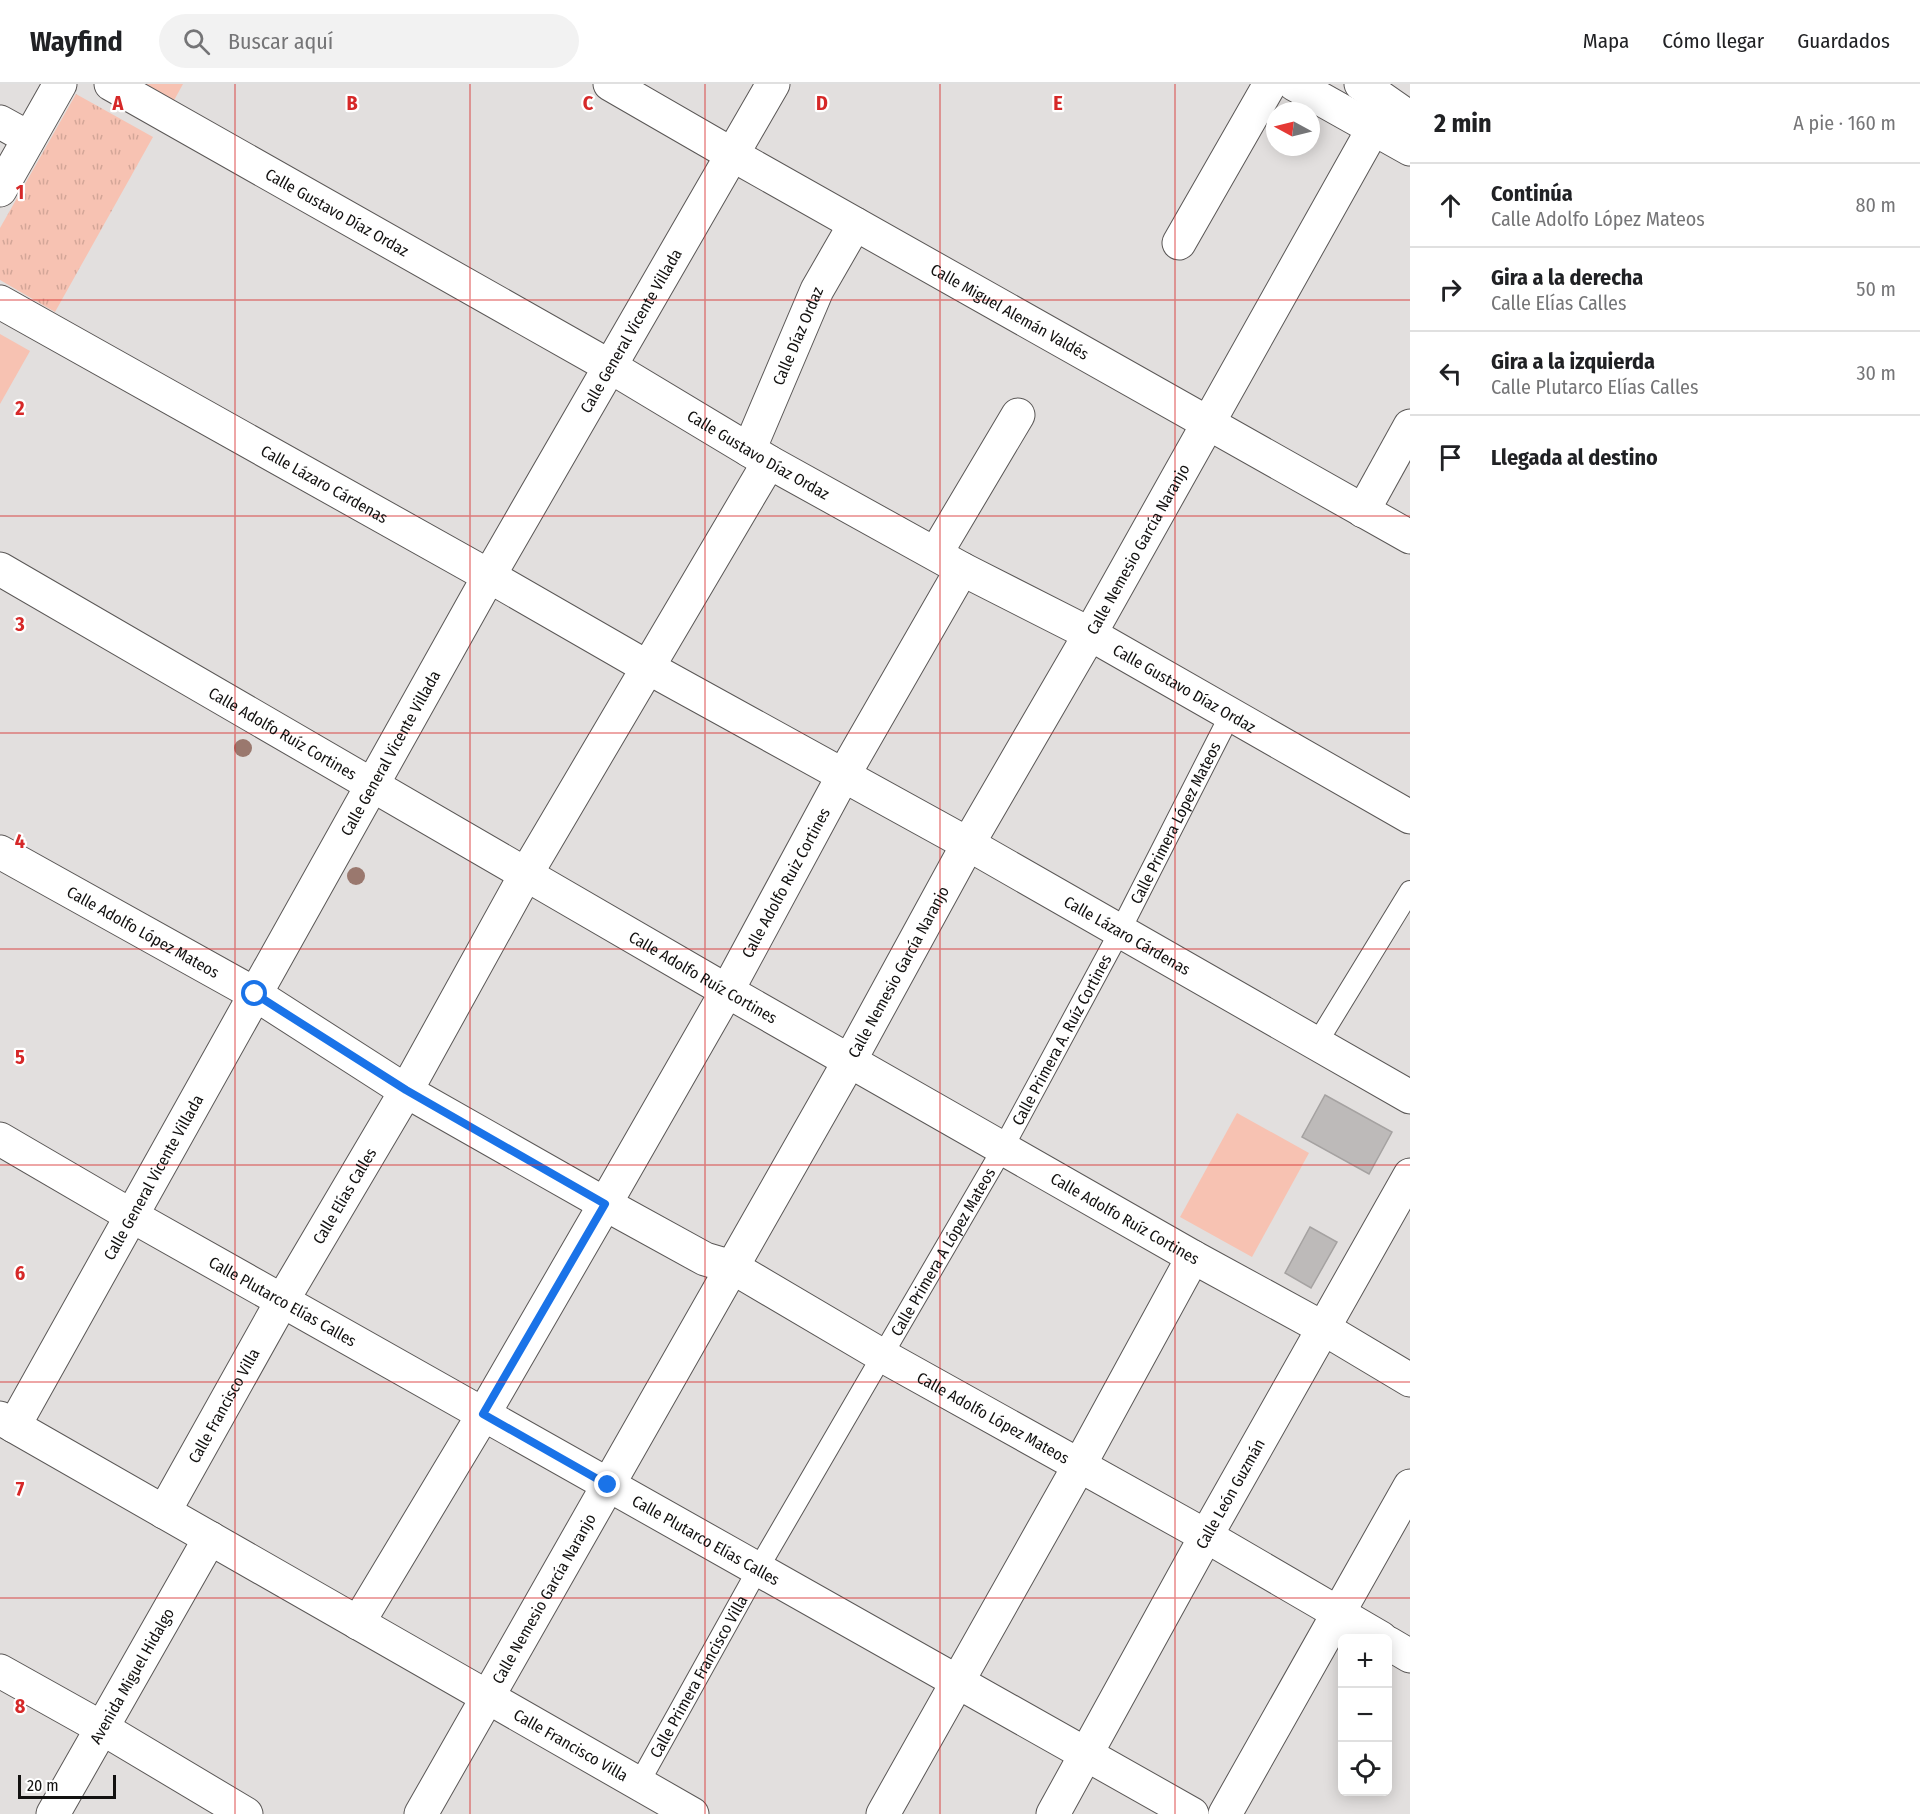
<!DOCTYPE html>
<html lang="es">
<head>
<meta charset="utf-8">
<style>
	:root { --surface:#fff; --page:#f2f2f2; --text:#202124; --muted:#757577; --line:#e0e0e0 }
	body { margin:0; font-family:"Fira Sans Condensed",sans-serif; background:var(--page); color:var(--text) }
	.controls { position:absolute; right:18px; bottom:18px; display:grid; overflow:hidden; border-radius:9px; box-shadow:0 3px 15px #0003 }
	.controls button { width:54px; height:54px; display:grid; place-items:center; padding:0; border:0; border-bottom:2px solid var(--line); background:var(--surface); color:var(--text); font:30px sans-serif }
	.compass { position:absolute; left:1266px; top:18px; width:54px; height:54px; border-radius:50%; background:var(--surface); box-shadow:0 3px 15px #0003; rotate:277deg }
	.scale { position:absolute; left:18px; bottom:15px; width:98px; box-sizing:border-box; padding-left:6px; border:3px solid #121110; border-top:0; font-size:16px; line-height:21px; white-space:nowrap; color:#121110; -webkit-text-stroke:4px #fff; paint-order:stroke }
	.stop { position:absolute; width:18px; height:18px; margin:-14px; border:4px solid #1a73e8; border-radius:50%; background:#fff }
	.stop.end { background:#1a73e8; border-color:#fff; box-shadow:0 2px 6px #0008 }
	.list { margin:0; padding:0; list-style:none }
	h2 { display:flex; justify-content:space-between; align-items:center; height:78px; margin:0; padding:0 24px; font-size:26px }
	h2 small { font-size:20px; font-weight:400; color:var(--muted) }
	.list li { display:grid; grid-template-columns:39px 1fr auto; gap:18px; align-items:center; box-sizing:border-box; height:84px; padding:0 24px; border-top:2px solid var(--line) }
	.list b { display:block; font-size:22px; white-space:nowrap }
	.list p { margin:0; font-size:20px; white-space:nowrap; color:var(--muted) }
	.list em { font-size:20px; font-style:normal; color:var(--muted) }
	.icon { flex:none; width:33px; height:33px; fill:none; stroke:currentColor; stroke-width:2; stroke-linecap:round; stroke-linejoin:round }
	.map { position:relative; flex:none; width:1410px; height:1730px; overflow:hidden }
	header { display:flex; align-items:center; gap:36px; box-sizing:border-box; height:84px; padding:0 30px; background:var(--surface); border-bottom:2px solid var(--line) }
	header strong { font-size:28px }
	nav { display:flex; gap:33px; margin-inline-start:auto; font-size:21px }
	.search { width:420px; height:54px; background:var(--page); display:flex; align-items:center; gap:15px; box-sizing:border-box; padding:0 21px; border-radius:33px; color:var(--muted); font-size:22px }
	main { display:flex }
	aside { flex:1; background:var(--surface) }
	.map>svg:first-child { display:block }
</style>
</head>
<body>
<header>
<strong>Wayfind</strong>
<div class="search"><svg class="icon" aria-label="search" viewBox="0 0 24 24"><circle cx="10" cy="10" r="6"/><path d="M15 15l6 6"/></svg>Buscar aquí</div>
<nav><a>Mapa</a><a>Cómo llegar</a><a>Guardados</a></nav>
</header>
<main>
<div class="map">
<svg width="1410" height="1730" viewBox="0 0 1410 1730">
	<defs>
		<pattern id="park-tufts" width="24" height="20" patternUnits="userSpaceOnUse" patternTransform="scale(1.5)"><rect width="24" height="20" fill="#f7c2b2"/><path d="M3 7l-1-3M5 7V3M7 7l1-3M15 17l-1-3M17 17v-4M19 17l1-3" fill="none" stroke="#d3a698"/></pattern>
	</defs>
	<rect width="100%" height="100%" fill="#e2dfde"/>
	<!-- park -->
	<g fill="url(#park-tufts)">
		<polygon points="137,0 183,0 172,20"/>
		<polygon points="76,10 153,53 55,228 0,196 0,144"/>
	</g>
	<!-- pitch -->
	<g fill="#f7c2b2">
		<polygon points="0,250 30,267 0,320"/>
		<polygon points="1237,1029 1309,1069 1252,1173 1180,1133"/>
	</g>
	<!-- building -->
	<g fill="#bdbab9" stroke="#a5a2a1" stroke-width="1.5">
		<polygon points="1325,1011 1392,1048 1369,1090 1302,1053"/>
		<polygon points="1310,1143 1337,1158 1311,1204 1285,1189"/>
	</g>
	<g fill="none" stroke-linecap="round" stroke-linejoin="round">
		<defs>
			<g id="lane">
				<polyline points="1317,959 1410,807"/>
				<path id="s1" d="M639 1699 758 1485 1003 1064 1120 847 1230 631"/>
			</g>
			<g id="street">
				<path id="s2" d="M111 0 611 283 769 378 962 485 1090 550 1410 733"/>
				<path id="s3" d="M610 0 733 71 1410 453"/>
				<polyline points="0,38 29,54"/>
				<polyline points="0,106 60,0"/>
				<polyline points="1179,159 1270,0"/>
				<path id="s4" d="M0 218 489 492 647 583 968 760 1410 1013"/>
				<path id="s5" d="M749 366 817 206 855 140"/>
				<polyline points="1363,427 1410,342"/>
				<polyline points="936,469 1018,331"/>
				<path id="s6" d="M0 485 727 907 1193 1173 1323 1244 1410 1296"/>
				<path id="s7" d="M0 768 255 910 406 1007 605 1120 705 1175 732 1183 883 1272 1206 1452"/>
				<path id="s8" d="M0 1055 132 1132 1192 1730"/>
				<path id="s9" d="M0 1334 692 1730"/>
				<path id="s10" d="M14 1342 489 492 773 0"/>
				<path id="s11" d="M164 1428 282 1217 406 1007 526 790 769 378"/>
				<path id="s12" d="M358 1539 483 1331 605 1120 727 907 843 692 962 485"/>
				<polyline points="0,1587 102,1644 246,1730"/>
				<path id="s13" d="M53 1730 210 1454"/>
				<path id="s14" d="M421 1730 850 976 968 760 1090 550 1373 45"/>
				<polyline points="883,1730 1079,1382 1193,1173"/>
				<path id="s15" d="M1053 1730 1206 1452 1410 1091"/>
				<polyline points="1225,1730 1410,1402"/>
			</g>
			<g id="secondary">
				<polyline points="1294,0 1410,65"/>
				<polyline points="1206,1452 1381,1554"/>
				<polyline points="1388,1559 1410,1572"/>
			</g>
			<polyline id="highway" points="1361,0 1410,34"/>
		</defs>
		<!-- lane casing -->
		<use href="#lane" stroke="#5a5756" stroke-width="22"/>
		<!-- street casing -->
		<use href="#street" stroke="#5a5756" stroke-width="35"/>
		<!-- secondary casing -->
		<use href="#secondary" stroke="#5a5756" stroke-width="35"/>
		<!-- highway casing -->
		<use href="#highway" stroke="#5a5756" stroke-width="35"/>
		<!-- lane -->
		<use href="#lane" stroke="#fff" stroke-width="20"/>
		<!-- street -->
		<use href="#street" stroke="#fff" stroke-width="33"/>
		<!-- secondary -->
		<use href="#secondary" stroke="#fff" stroke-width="33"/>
		<!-- highway -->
		<use href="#highway" stroke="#fff" stroke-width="33"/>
	</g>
	<!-- trees -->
	<g fill="#9a786e">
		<circle cx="243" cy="664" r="9"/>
		<circle cx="356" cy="792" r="9"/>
	</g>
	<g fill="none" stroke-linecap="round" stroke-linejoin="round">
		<!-- route -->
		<polyline stroke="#1a73e8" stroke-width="8" points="255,910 406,1006 605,1120 483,1330 608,1401"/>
	</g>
	<!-- grid -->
	<path fill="none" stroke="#d62828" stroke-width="1.5" stroke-opacity="0.55" d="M235 0V1730M470 0V1730M705 0V1730M940 0V1730M1175 0V1730M0 216H1410M0 432H1410M0 649H1410M0 865H1410M0 1081H1410M0 1298H1410M0 1514H1410"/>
	<g text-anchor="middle" stroke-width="4.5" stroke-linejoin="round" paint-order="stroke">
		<!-- street labels -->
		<g font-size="16" fill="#121110" stroke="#fff">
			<text dy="6" stroke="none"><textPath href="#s2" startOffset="260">Calle Gustavo Díaz Ordaz</textPath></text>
			<text dy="6" stroke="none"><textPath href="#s3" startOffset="460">Calle Miguel Alemán Valdés</textPath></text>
			<text dy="6" stroke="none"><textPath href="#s10" startOffset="1257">Calle General Vicente Villada</textPath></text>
			<text dy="6" stroke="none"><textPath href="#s5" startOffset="124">Calle Díaz Ordaz</textPath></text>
			<text dy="6" stroke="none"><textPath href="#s2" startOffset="746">Calle Gustavo Díaz Ordaz</textPath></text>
			<text dy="6" stroke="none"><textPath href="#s4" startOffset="372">Calle Lázaro Cárdenas</textPath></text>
			<text dy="6" stroke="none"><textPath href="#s14" startOffset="1454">Calle Nemesio García Naranjo</textPath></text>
			<text dy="6" stroke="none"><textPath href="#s2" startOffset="1232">Calle Gustavo Díaz Ordaz</textPath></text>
			<text dy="6" stroke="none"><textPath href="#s6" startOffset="327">Calle Adolfo Ruíz Cortines</textPath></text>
			<text dy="6" stroke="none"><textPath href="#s10" startOffset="771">Calle General Vicente Villada</textPath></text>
			<text dy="6" stroke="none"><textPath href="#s1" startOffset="1100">Calle Primera López Mateos</textPath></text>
			<text dy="6" stroke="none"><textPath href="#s12" startOffset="855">Calle Adolfo Ruiz Cortines</textPath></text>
			<text dy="6" stroke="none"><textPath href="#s7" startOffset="164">Calle Adolfo López Mateos</textPath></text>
			<text dy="6" stroke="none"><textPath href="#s4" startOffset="1293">Calle Lázaro Cárdenas</textPath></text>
			<text dy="6" stroke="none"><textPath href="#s14" startOffset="968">Calle Nemesio García Naranjo</textPath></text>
			<text dy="6" stroke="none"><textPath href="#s6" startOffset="813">Calle Adolfo Ruíz Cortines</textPath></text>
			<text dy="6" stroke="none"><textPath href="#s1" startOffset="855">Calle Primera A. Ruíz Cortines</textPath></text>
			<text dy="6" stroke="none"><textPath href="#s10" startOffset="285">Calle General Vicente Villada</textPath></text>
			<text dy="6" stroke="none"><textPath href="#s11" startOffset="364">Calle Elías Calles</textPath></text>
			<text dy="6" stroke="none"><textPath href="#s6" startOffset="1299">Calle Adolfo Ruíz Cortines</textPath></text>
			<text dy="6" stroke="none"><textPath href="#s1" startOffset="612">Calle Primera A López Mateos</textPath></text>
			<text dy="6" stroke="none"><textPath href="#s8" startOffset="326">Calle Plutarco Elías Calles</textPath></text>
			<text dy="6" stroke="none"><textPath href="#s11" startOffset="122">Calle Francisco Villa</textPath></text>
			<text dy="6" stroke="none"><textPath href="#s7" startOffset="1144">Calle Adolfo López Mateos</textPath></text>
			<text dy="6" stroke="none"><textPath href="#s15" startOffset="366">Calle León Guzmán</textPath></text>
			<text dy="6" stroke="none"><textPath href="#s8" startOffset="812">Calle Plutarco Elías Calles</textPath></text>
			<text dy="6" stroke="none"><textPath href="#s14" startOffset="248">Calle Nemesio García Naranjo</textPath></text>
			<text dy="6" stroke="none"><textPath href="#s13" startOffset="159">Avenida Miguel Hidalgo</textPath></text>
			<text dy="6" stroke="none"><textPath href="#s1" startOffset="122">Calle Primera Francisco Villa</textPath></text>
			<text dy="6" stroke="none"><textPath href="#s9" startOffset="658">Calle Francisco Villa</textPath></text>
		</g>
	</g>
	<g font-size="20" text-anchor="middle" font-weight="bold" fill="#d62828" stroke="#fff" stroke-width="4.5" stroke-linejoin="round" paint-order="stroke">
		<text x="118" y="26">A</text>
		<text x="352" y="26">B</text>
		<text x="588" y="26">C</text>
		<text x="822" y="26">D</text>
		<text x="1058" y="26">E</text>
		<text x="20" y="115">1</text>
		<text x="20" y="331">2</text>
		<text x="20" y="547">3</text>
		<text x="20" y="764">4</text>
		<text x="20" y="980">5</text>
		<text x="20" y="1196">6</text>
		<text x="20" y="1412">7</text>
		<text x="20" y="1629">8</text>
	</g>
</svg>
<div class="controls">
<button>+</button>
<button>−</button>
<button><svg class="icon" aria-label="locate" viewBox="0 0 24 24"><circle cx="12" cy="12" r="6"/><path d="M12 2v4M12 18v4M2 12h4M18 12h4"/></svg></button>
</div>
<svg class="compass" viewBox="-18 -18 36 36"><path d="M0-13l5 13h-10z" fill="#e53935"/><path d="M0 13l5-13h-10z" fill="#757577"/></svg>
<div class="scale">20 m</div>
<div class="stop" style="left:255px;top:910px"></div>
<div class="stop end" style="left:608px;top:1401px"></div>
</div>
<aside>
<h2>2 min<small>A pie · 160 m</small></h2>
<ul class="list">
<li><svg class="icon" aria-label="ahead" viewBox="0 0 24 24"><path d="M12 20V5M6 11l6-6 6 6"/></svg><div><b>Continúa</b><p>Calle Adolfo López Mateos</p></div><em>80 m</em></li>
<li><svg class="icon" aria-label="right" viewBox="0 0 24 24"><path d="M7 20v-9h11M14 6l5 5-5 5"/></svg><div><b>Gira a la derecha</b><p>Calle Elías Calles</p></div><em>50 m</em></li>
<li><svg class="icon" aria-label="left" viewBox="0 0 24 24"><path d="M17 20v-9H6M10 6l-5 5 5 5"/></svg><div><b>Gira a la izquierda</b><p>Calle Plutarco Elías Calles</p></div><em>30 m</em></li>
<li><svg class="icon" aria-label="arrive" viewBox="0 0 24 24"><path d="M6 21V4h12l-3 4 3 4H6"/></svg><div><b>Llegada al destino</b></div></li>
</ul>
</aside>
</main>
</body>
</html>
